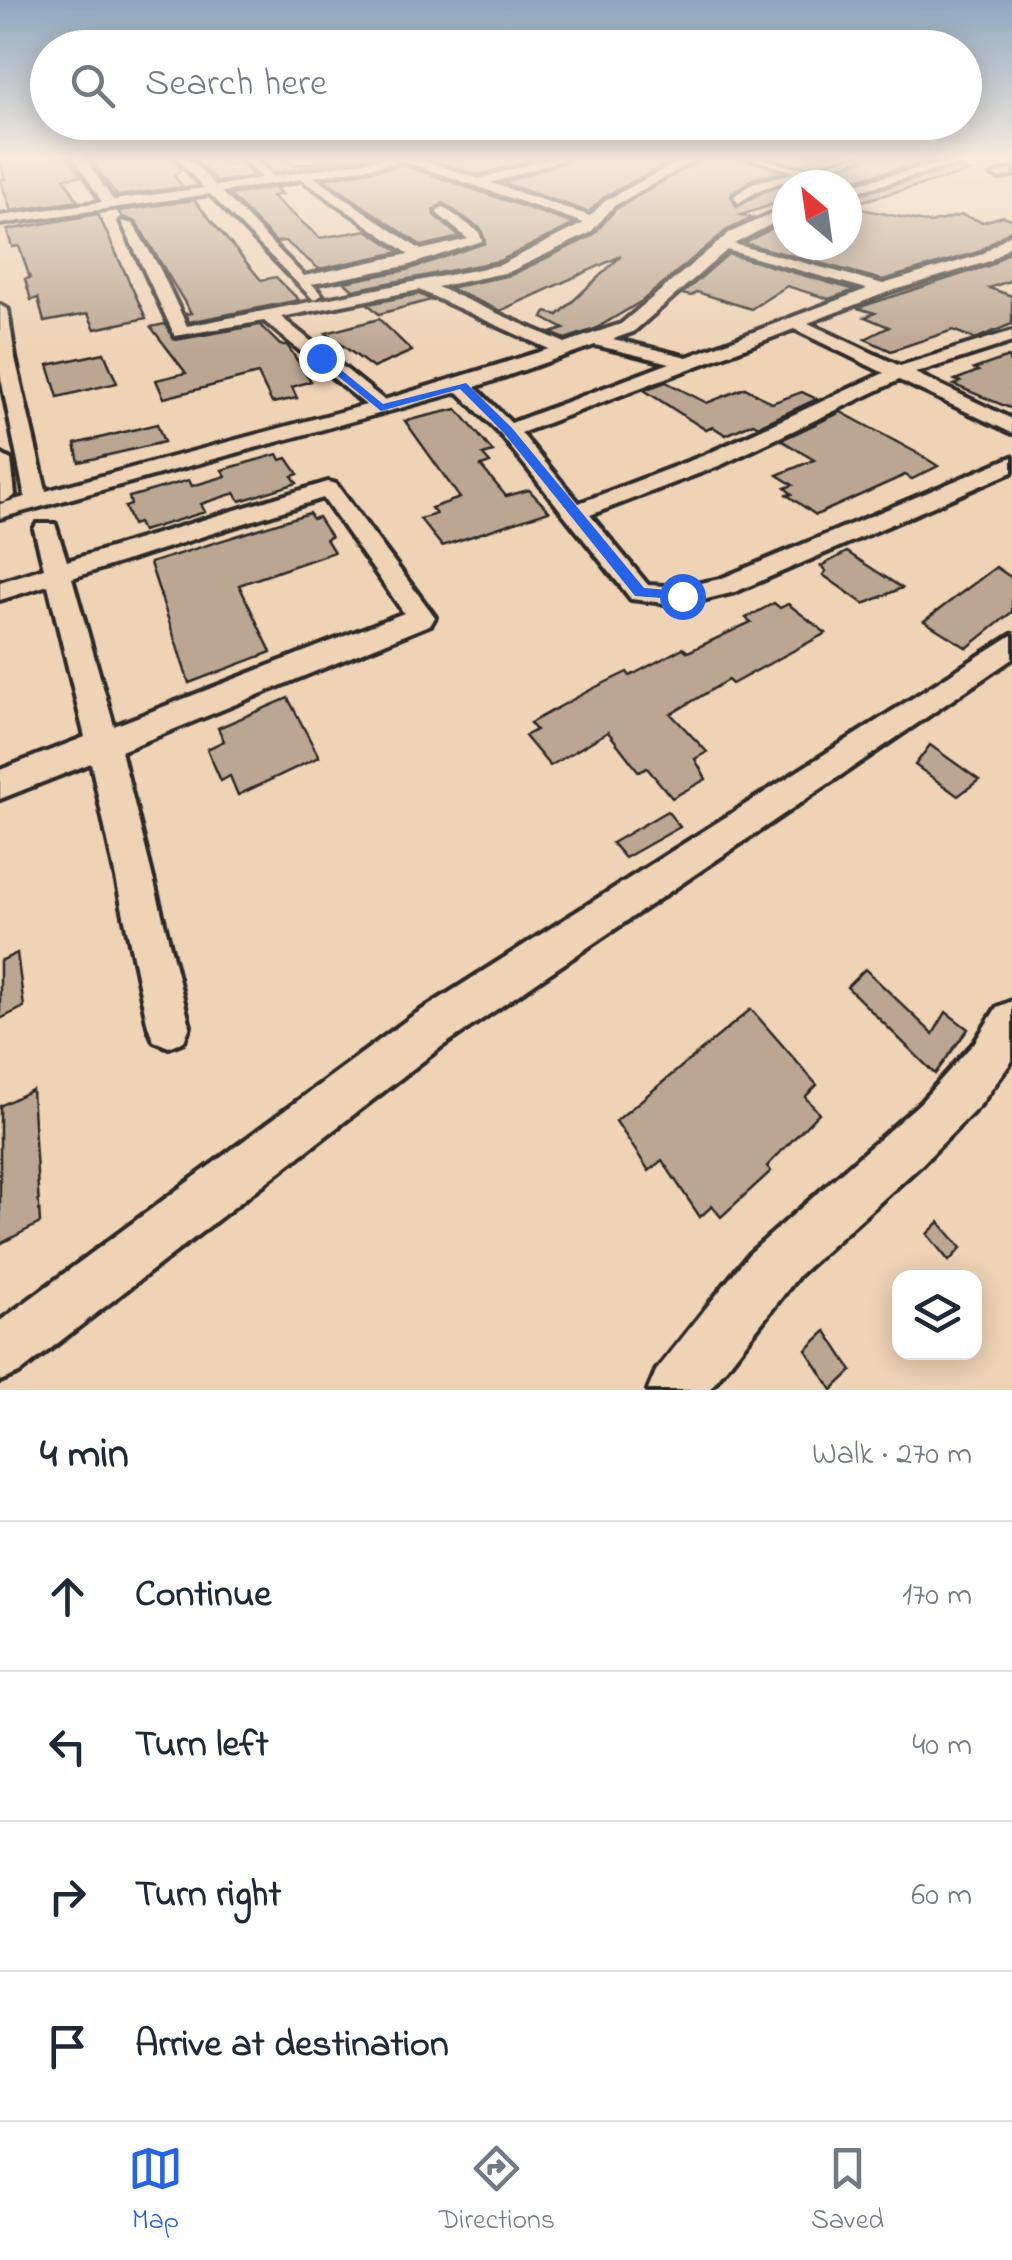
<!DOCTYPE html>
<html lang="en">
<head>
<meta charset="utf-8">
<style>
	:root { --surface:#fff; --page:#f6f6f7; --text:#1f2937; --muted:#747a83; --line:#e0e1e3; --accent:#2563eb }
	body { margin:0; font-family:"Indie Flower",sans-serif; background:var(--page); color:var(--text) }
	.controls { position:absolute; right:30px; bottom:30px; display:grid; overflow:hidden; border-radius:20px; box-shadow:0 5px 25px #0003 }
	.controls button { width:90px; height:90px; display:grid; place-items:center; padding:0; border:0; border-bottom:2px solid var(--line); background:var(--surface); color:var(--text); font:50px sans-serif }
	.compass { position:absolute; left:772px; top:170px; width:90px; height:90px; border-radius:50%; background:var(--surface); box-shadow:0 5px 25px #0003; rotate:331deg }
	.stop { position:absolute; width:30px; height:30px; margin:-22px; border:8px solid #2563eb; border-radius:50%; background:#fff }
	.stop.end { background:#2563eb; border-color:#fff; box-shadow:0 2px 10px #0008 }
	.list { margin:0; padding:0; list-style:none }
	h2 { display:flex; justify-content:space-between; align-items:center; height:130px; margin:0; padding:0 40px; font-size:42px }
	h2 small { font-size:32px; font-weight:400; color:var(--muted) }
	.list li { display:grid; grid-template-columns:65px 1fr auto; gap:30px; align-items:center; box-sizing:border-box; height:150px; padding:0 40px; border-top:2px solid var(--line) }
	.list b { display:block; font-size:38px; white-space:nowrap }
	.list em { font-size:32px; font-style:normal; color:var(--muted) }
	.icon { flex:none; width:55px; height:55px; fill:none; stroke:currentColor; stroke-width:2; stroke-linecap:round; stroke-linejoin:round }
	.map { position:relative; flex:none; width:1012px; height:1390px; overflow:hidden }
	.search { position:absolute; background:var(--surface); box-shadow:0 5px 25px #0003; left:30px; right:30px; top:30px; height:110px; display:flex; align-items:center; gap:25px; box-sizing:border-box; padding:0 35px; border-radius:55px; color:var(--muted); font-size:38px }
	.sheet { height:730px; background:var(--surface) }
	nav { display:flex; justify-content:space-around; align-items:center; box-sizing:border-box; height:140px; border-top:2px solid var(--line); background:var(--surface); font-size:28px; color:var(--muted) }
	nav a { display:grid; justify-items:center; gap:5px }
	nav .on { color:var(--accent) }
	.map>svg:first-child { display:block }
</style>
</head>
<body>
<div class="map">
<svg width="1012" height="1390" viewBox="0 0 1012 1390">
	<rect width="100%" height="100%" fill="#eed3b5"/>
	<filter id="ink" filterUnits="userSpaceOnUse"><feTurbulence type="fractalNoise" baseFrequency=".01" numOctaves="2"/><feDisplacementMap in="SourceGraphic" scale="20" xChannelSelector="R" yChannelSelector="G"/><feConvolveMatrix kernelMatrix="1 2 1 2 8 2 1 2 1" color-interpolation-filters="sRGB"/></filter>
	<g filter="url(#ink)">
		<!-- building -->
		<g fill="#bba691" stroke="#2b2b2b" stroke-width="2.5">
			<polygon points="27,157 70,157 81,176 64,178 78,201 11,211 0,179 5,179 0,162"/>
			<polygon points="89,157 172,157 182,169 174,176 183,187 117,196"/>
			<polygon points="192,157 219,157 227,165 241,163 254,176 217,182"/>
			<polygon points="283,157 295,165 367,157 275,173 261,160"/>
			<polygon points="424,157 540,157 479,175"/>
			<polygon points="574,157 679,157 604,197 589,212 503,183"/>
			<polygon points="704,157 742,157 781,172 752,179 732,193 737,207 763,192 867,157 933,161 830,185 787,185 787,200 741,215 753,218 727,230 642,301 595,329 565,339 551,333 564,329 543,318 546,312 558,315 621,256 500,311 449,288 511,275 592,236 616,209"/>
			<polygon points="403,165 574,224 499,261 353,290 344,282 407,270 485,243 481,229 443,203 433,210 434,215 460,237 422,246 324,179"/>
			<polygon points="957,168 970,172 847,205 847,197"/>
			<polygon points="300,183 275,188 282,194 272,196 320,238 367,230 400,252 319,269 285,241 276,242 230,195"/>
			<polygon points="194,200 261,280 276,277 299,300 189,322 185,314 191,313 136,222 122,217 118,211"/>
			<polygon points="847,206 930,223 962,215 983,222 1003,216 1012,219 1012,229 978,252 883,280 744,243 779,225 787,226 787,245 847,245"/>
			<polygon points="98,214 146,318 95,329 88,314 44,322 38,298 31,300 25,279 30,278 19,246 12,247 7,230"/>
			<polygon points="1012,249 1012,280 989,288 1012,296 1012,324 975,339 953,330 891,351 865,339 889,327 865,317 875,313 857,308 991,265"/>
			<polygon points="728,254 855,290 829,299 787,286 751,309 697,292 691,296 682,294"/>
			<polygon points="419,294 431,300 379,314 368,304"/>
			<polygon points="379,319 412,351 373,368 326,333"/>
			<polygon points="165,324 176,340 260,325 280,345 287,345 311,381 292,387 297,398 272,403 258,374 164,398 156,380 186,373 151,327"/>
			<polygon points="104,353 117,383 58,397 48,365"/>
			<polygon points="1008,357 1012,368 1012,409 954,385 960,382 955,380 978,371 974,369"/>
			<polygon points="666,382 707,403 745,388 772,403 802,392 817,399 759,426 753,423 726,435 713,427 706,430 644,390"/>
			<polygon points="457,409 493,452 483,455 490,463 481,466 506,496 529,490 549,511 442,546 420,519 436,514 431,508 460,498 405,421"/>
			<polygon points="841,412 919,454 938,466 912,479 905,475 816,515 787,495 792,494 785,488 793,485 777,475 814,460 781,440"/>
			<polygon points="157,424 164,442 79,462 75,444"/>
			<polygon points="278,454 281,460 287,458 298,474 292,476 297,483 240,501 235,493 201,504 205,512 142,531 138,523 132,525 125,507 131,505 129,497 189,480 192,486 226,476 222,470"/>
			<polygon points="309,513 313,519 318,517 331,537 326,539 334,552 239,585 271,652 189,683 150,563"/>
			<polygon points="847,552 902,588 864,604 823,575 826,571 821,566"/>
			<polygon points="996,567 1012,578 1012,612 967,648 924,621"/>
			<polygon points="774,603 780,608 788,604 826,633 732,684 728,680 671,714 707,752 695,759 706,779 672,798 647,768 639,772 608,732 550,766 525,736 536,730 530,723 592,689 627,672 630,676 683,648 688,652 751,622 746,618"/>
			<polygon points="288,698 319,757 238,795 230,776 221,781 207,749 224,741 218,728"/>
			<polygon points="930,745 979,780 958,796 915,765"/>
			<polygon points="667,811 680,827 625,858 612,843"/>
			<polygon points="17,953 24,1007 0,1019 0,961"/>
			<polygon points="865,969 933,1034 946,1012 968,1029 935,1074 847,987"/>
			<polygon points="751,1009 817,1085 805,1097 819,1113 767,1166 771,1171 721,1217 712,1206 700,1217 662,1160 649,1171 616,1121"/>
			<polygon points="32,1090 40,1223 0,1244 0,1106"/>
			<polygon points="939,1222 961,1248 949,1261 927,1234"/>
			<polygon points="826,1331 852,1371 832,1390 806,1350"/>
		</g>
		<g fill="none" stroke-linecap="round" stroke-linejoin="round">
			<defs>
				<g id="minor">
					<path d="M74 157H84L113 200 204 188 176 157H187L216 186 262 178 240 157H252L274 177 389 157H412L479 179 553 157H570L491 183 590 216 606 200 687 157H700L614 206 590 233 509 272 437 287 565 343 621 324 729 233 787 207V216L734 244 883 284 980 255 1012 233V244L990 261 888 292 808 323 900 366 1012 331V342L915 373 1012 419V433L899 380 721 465 590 515 648 585 682 587 720 579 1012 457V472L735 592 682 605 631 599 501 435 458 392 0 518V504L25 497 0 373V305L8 310 15 358 46 491 366 405 264 321 175 336 121 221 133 224 159 267 187 326 500 265 584 223 403 161 314 177 421 250 468 239 438 214 437 211 443 207 479 232 482 241 406 266 312 284 322 295 314 300 210 194 0 224V216L102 202ZM301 179 409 254 304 276 222 192ZM727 250 867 289 687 357 613 339 633 332ZM419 290 549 349 384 400 281 317ZM794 329 884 373 705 455 579 503 521 433ZM595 345 670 363 511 423 475 387Z"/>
					<path d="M746 157C767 157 788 169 809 168 827 167 844 157 863 157L761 189 738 203 734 196 753 183 795 172Z"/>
					<polygon points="966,157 984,157 847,194 847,186"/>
					<polygon points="1012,169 1012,175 999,178 993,175"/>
					<polygon points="0,454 11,460 15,495 4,502 0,501"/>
					<path d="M328 482 336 484 435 617 431 624 121 751 190 1026 184 1041 169 1047 154 1041 148 1026 91 763 0 799V770L85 737 48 585 0 600V582L44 568 34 529 37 524H55L67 561ZM323 498 404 613 114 726 72 578Z"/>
					<polygon points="1012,635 1012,659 441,1047 19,1373 0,1381 0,1321 411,1017"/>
					<polygon points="1012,1001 1012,1061 980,1105 922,1164 799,1275 709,1390 648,1390 656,1371 749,1254 920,1103 975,1042 997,1007"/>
				</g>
			</defs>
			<!-- minor casing -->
			<use href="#minor" stroke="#2b2b2b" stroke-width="8"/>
			<!-- minor -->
			<use href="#minor" fill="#eed3b5" fill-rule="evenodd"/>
		</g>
	</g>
	<!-- sky -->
	<linearGradient id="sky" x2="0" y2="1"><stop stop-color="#8da7bf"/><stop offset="0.45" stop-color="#f7ebde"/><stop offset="1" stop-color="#f7ebde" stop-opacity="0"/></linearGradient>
	<rect width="1012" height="352" fill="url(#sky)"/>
	<!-- route -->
	<polygon fill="#2563eb" points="318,356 324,356 383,404 466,383 512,428 644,588 682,591 689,596 687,600 635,596 504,433 460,389 381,411 318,360"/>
</svg>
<div class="controls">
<button><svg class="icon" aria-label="layers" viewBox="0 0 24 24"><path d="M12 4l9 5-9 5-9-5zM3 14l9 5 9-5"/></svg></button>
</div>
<svg class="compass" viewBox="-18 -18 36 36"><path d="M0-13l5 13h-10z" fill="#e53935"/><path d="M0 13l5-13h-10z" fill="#747a83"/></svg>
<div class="stop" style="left:682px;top:596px"></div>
<div class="stop end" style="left:321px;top:358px"></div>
<div class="search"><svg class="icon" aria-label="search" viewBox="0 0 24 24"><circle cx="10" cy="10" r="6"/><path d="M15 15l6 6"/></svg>Search here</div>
</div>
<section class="sheet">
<h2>4 min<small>Walk · 270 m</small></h2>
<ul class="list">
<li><svg class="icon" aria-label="ahead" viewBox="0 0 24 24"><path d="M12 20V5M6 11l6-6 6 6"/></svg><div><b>Continue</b></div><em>170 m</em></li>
<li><svg class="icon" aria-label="left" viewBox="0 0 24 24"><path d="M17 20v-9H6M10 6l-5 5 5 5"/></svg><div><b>Turn left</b></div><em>40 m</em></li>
<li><svg class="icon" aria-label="right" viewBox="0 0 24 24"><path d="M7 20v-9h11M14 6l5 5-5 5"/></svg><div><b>Turn right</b></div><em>60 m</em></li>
<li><svg class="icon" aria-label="arrive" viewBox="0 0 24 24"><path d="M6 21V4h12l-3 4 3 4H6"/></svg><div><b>Arrive at destination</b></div></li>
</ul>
</section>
<nav>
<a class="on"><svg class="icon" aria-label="map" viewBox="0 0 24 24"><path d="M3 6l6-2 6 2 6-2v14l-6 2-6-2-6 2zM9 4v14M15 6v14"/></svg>Map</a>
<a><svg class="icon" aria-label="directions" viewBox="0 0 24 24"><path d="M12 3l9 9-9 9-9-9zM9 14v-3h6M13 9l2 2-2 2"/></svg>Directions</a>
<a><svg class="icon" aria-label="saved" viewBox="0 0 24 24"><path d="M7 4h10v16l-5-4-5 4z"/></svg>Saved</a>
</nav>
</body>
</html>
